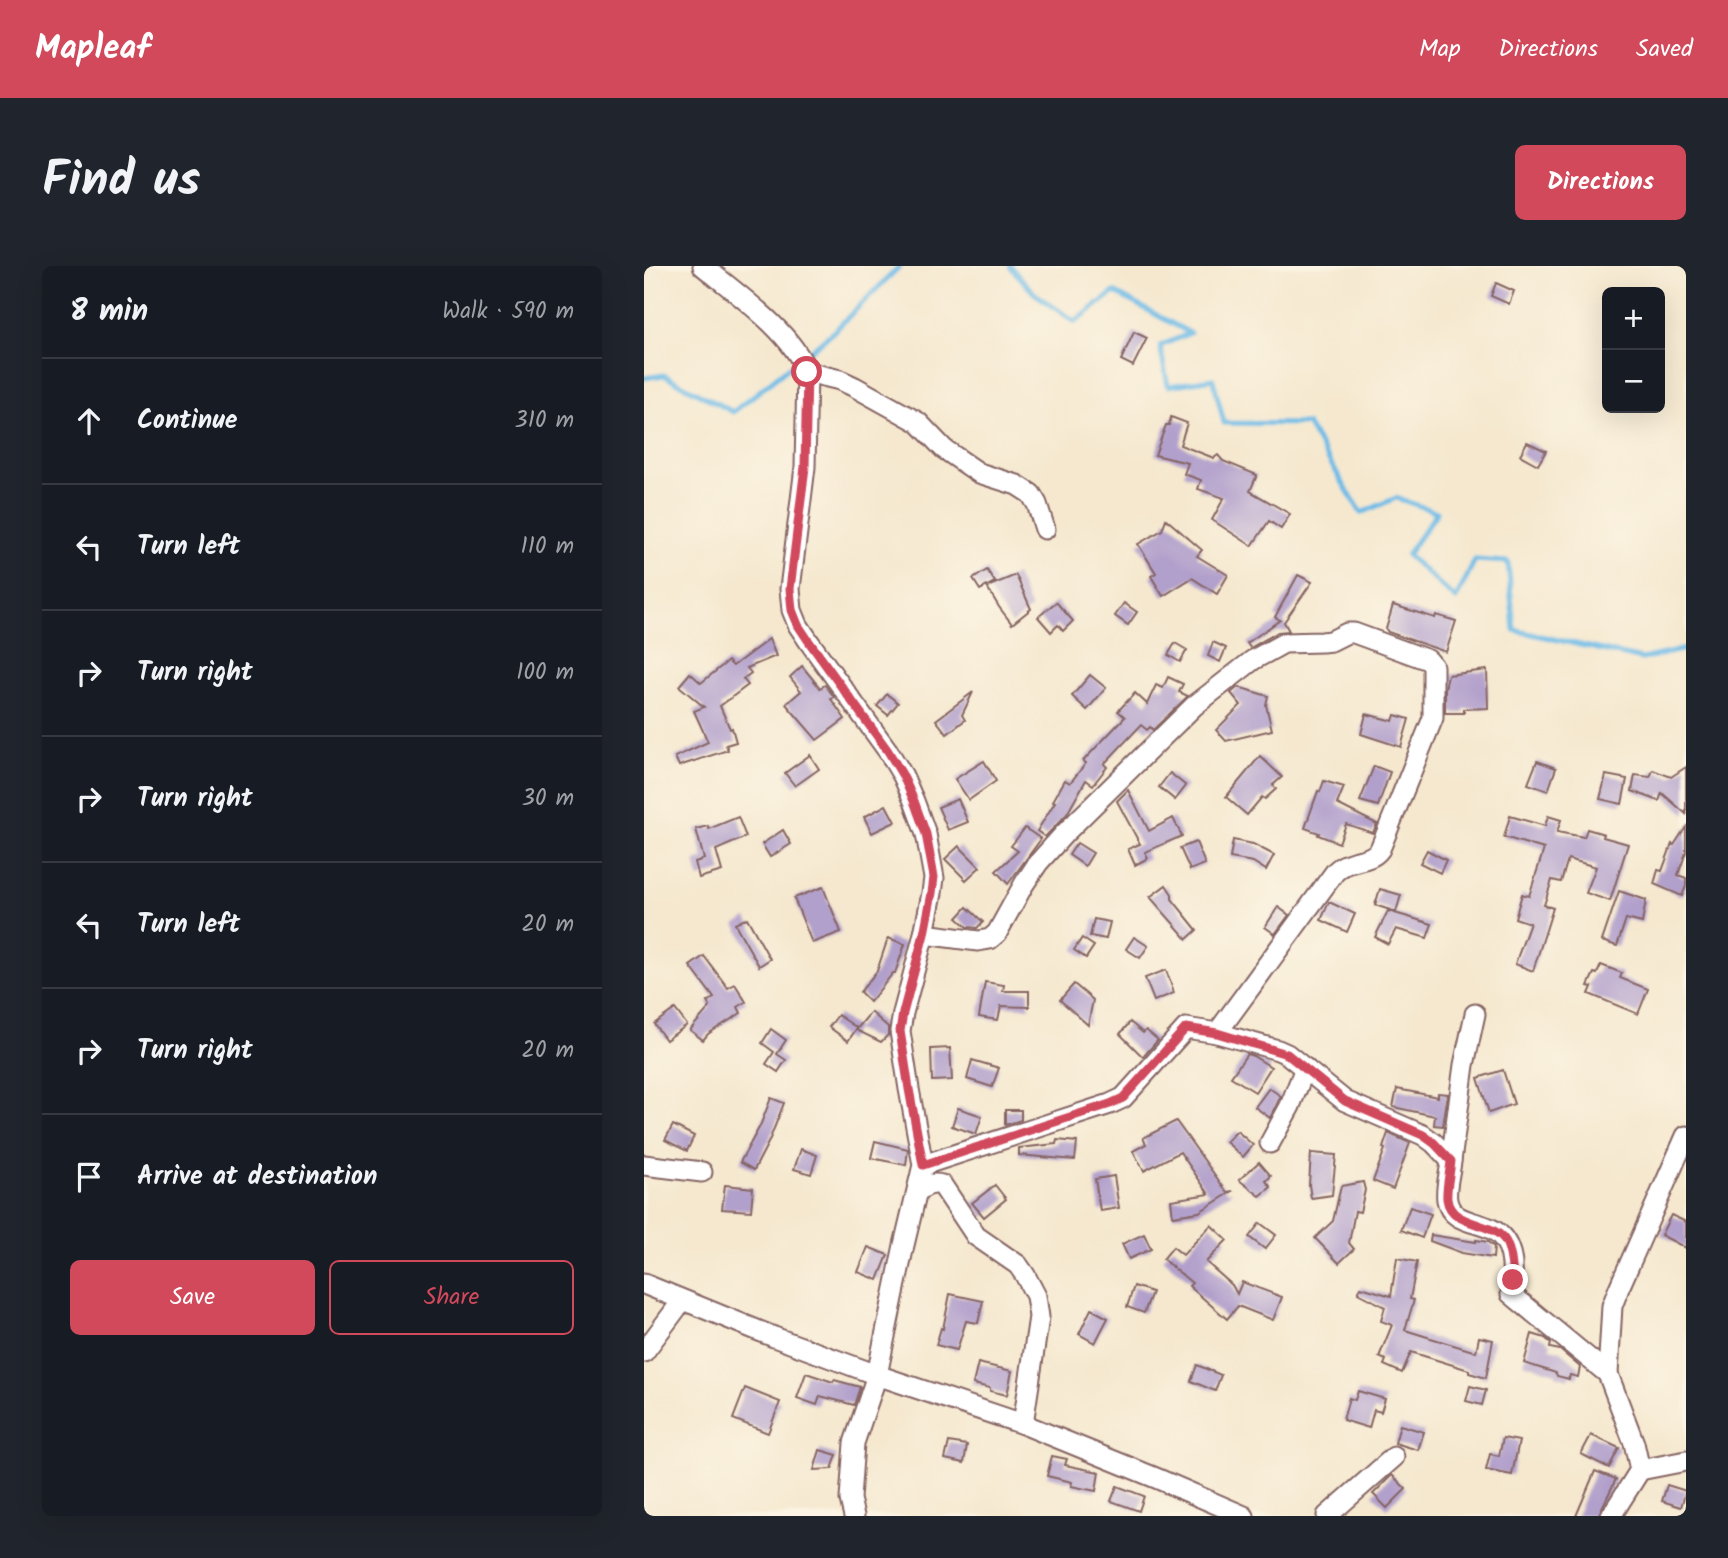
<!DOCTYPE html>
<html lang="en">
<head>
<meta charset="utf-8">
<style>
	:root { --surface:#171b24; --page:#20242c; --text:#f1f3f6; --muted:#9ea1a6; --line:#363941; --accent:#d1495b }
	body { margin:0; font-family:Kalam,sans-serif; background:var(--page); color:var(--text) }
	.controls { position:absolute; right:21px; top:21px; display:grid; overflow:hidden; border-radius:10px; box-shadow:0 7px 28px #0002 }
	.controls button { width:63px; height:63px; display:grid; place-items:center; padding:0; border:0; border-bottom:2px solid var(--line); background:var(--surface); color:var(--text); font:35px sans-serif }
	.stop { position:absolute; width:21px; height:21px; margin:-16px; border:5px solid #d1495b; border-radius:50%; background:#fff }
	.stop.end { background:#d1495b; border-color:#fff; box-shadow:0 2px 7px #0008 }
	.list { margin:0; padding:0; list-style:none }
	h2 { display:flex; justify-content:space-between; align-items:center; height:91px; margin:0; padding:0 28px; font-size:30px }
	h2 small { font-size:23px; font-weight:400; color:var(--muted) }
	.list li { display:grid; grid-template-columns:46px 1fr auto; gap:21px; align-items:center; box-sizing:border-box; height:126px; padding:0 28px; border-top:2px solid var(--line) }
	.list b { display:block; font-size:26px; white-space:nowrap }
	.list em { font-size:23px; font-style:normal; color:var(--muted) }
	.actions { display:flex; gap:14px; padding:21px 28px }
	.actions a { flex:1; padding:16px 0; border:2px solid var(--accent); border-radius:10px; text-align:center; font-size:24px; color:var(--accent) }
	.actions .main { background:var(--accent); color:#fff }
	.icon { flex:none; width:38px; height:38px; fill:none; stroke:currentColor; stroke-width:2; stroke-linecap:round; stroke-linejoin:round }
	.map { position:relative; flex:none; width:1042px; height:1250px; overflow:hidden; border-radius:10px }
	header { display:flex; align-items:center; gap:42px; box-sizing:border-box; height:98px; padding:0 35px; background:var(--accent); color:#fff }
	header strong { font-size:33px }
	nav { display:flex; gap:38px; margin-inline-start:auto; font-size:24px }
	.intro { display:flex; align-items:center; justify-content:space-between; box-sizing:border-box; height:168px; padding:0 42px }
	h1 { margin:0; font-size:49px }
	.button { padding:18px 32px; border-radius:10px; background:var(--accent); color:#fff; font-size:24px; font-weight:700 }
	main { display:flex; gap:42px; padding:0 42px }
	aside { flex:1; background:var(--surface); border-radius:10px; box-shadow:0 7px 28px #0002 }
	.map>svg:first-child { display:block }
</style>
</head>
<body>
<header>
<strong>Mapleaf</strong>
<nav><a>Map</a><a>Directions</a><a>Saved</a></nav>
</header>
<div class="intro"><h1>Find us</h1><a class="button">Directions</a></div>
<main>
<aside>
<h2>8 min<small>Walk · 590 m</small></h2>
<ul class="list">
<li><svg class="icon" aria-label="ahead" viewBox="0 0 24 24"><path d="M12 20V5M6 11l6-6 6 6"/></svg><div><b>Continue</b></div><em>310 m</em></li>
<li><svg class="icon" aria-label="left" viewBox="0 0 24 24"><path d="M17 20v-9H6M10 6l-5 5 5 5"/></svg><div><b>Turn left</b></div><em>110 m</em></li>
<li><svg class="icon" aria-label="right" viewBox="0 0 24 24"><path d="M7 20v-9h11M14 6l5 5-5 5"/></svg><div><b>Turn right</b></div><em>100 m</em></li>
<li><svg class="icon" aria-label="right" viewBox="0 0 24 24"><path d="M7 20v-9h11M14 6l5 5-5 5"/></svg><div><b>Turn right</b></div><em>30 m</em></li>
<li><svg class="icon" aria-label="left" viewBox="0 0 24 24"><path d="M17 20v-9H6M10 6l-5 5 5 5"/></svg><div><b>Turn left</b></div><em>20 m</em></li>
<li><svg class="icon" aria-label="right" viewBox="0 0 24 24"><path d="M7 20v-9h11M14 6l5 5-5 5"/></svg><div><b>Turn right</b></div><em>20 m</em></li>
<li><svg class="icon" aria-label="arrive" viewBox="0 0 24 24"><path d="M6 21V4h12l-3 4 3 4H6"/></svg><div><b>Arrive at destination</b></div></li>
</ul>
<div class="actions"><a class="main">Save</a><a>Share</a></div>
</aside>
<div class="map">
<svg width="1042" height="1250" viewBox="0 0 1042 1250">
	<rect width="100%" height="100%" fill="#fcf5e5"/>
	<filter id="ink" filterUnits="userSpaceOnUse"><feTurbulence type="fractalNoise" baseFrequency=".0143" numOctaves="2"/><feDisplacementMap in="SourceGraphic" scale="14" xChannelSelector="R" yChannelSelector="G"/><feConvolveMatrix kernelMatrix="1 2 1 2 8 2 1 2 1" color-interpolation-filters="sRGB"/></filter>
	<filter id="wash" filterUnits="userSpaceOnUse"><feTurbulence type="fractalNoise" baseFrequency=".00686" numOctaves="4" result="noise"/><feDisplacementMap in="SourceGraphic" scale="28" xChannelSelector="R" yChannelSelector="G"/><feGaussianBlur stdDeviation="1.57" result="paint"/><feColorMatrix in="noise" values="0 0 0 0 0 0 0 0 0 0 0 0 0 0 0 0 0 1.4 0 .05"/><feComposite in="paint" operator="in"/></filter>
	<g filter="url(#wash)">
		<rect width="100%" height="100%" fill="#f5e8cf"/>
		<g fill="none" stroke-linecap="round" stroke-linejoin="round">
			<!-- stream -->
			<g stroke="#6dbbe7" stroke-width="5">
				<polyline points="366,0 390,27 431,56 470,26 546,67 516,80 524,120 569,113 580,157 663,158 717,247 752,232 793,246 763,289 812,333 831,294 864,296 870,364 998,393 1042,383"/>
				<polyline points="161,89 189,66 256,0"/>
				<polyline points="0,112 20,109 89,146 153,95"/>
			</g>
		</g>
		<g id="blocks">
			<!-- building -->
			<g fill="#b2a0cc">
				<polygon points="852,17 870,25 865,38 847,30"/>
				<polygon points="490,66 503,72 489,100 477,94"/>
				<polygon points="527,151 543,157 536,179 570,192 574,189 579,195 613,209 606,225 646,248 637,263 625,255 608,280 568,254 580,232 554,223 557,214 540,208 544,197 511,189 522,159 525,159"/>
				<polygon points="883,176 902,185 894,199 876,189"/>
				<polygon points="522,253 558,284 553,290 584,309 573,328 548,312 519,330 507,310 512,307 494,278 518,264"/>
				<polygon points="343,304 351,316 336,324 329,313"/>
				<polygon points="372,309 387,343 368,358 355,341 343,321"/>
				<polygon points="654,309 668,316 640,356 645,365 634,366 606,382 603,377 636,354 631,351"/>
				<polygon points="412,336 429,355 419,365 414,359 407,366 394,351"/>
				<polygon points="480,337 493,346 484,359 471,350"/>
				<polygon points="749,339 791,352 792,349 812,355 802,386 744,366 742,363"/>
				<polygon points="125,373 132,390 103,402 107,407 99,413 104,419 76,440 86,463 88,462 92,476 82,479 84,484 35,500 31,491 64,476 50,445 60,441 35,420 46,407 57,417 84,395 89,400"/>
				<polygon points="569,376 582,382 576,396 564,390"/>
				<polygon points="531,377 543,384 536,396 524,389"/>
				<polygon points="158,400 176,422 181,419 190,431 187,433 201,453 173,474 142,438 157,425 146,411"/>
				<polygon points="843,404 844,442 820,443 820,447 801,447 801,423 804,409"/>
				<polygon points="446,409 462,422 443,444 428,430"/>
				<polygon points="524,411 539,418 535,426 544,430 509,464 506,461 503,464 497,459 460,498 463,501 449,519 442,514 423,548 401,571 393,565 411,536 409,535 421,514 426,517 442,497 439,495 481,451 474,445 491,427 503,438 512,419 519,422"/>
				<polygon points="594,421 624,430 622,439 628,464 582,475 572,464 597,439 587,427"/>
				<polygon points="329,426 318,449 321,454 303,468 292,454"/>
				<polygon points="243,428 254,437 244,449 233,440"/>
				<polygon points="722,448 749,455 751,449 765,453 757,481 717,468"/>
				<polygon points="166,489 175,503 151,520 141,507"/>
				<polygon points="616,490 638,511 629,519 632,523 621,533 618,531 603,549 582,531"/>
				<polygon points="340,495 352,515 325,534 311,513"/>
				<polygon points="893,495 912,502 904,525 884,518"/>
				<polygon points="730,500 746,506 734,540 716,535"/>
				<polygon points="1042,501 1042,548 1018,527 1015,535 988,525 991,509 1006,511 1009,504 1027,511"/>
				<polygon points="526,507 542,520 531,534 515,521"/>
				<polygon points="962,509 983,513 978,538 956,533"/>
				<polygon points="680,515 700,521 693,538 733,558 729,567 702,558 695,577 674,569 675,567 661,562 674,525 676,526"/>
				<polygon points="484,524 505,565 529,552 538,570 501,586 504,592 491,599 484,583 496,578 473,535"/>
				<polygon points="314,533 324,556 304,564 294,541"/>
				<polygon points="242,539 251,556 228,567 220,551"/>
				<polygon points="866,550 901,560 904,550 917,554 913,566 940,571 943,563 960,568 959,571 984,578 966,635 942,627 952,601 924,593 917,616 908,614 900,639 909,642 889,705 871,698 886,657 871,652 878,628 885,630 900,583 860,571"/>
				<polygon points="94,551 102,571 72,584 78,605 55,612 51,596 60,593 52,563 64,560 65,563"/>
				<polygon points="1042,561 1042,586 1034,609 1042,612 1042,620 1038,630 1010,618 1014,604 1018,605 1028,578 1030,579"/>
				<polygon points="381,562 397,573 364,618 352,605 374,585 367,580"/>
				<polygon points="139,564 147,578 126,591 118,578"/>
				<polygon points="589,574 609,578 630,589 622,604 609,596 586,592"/>
				<polygon points="552,576 561,598 546,604 536,582"/>
				<polygon points="433,577 449,587 441,600 425,589"/>
				<polygon points="315,580 336,601 322,614 301,593"/>
				<polygon points="783,584 802,594 796,607 776,597"/>
				<polygon points="522,619 528,628 528,633 553,664 543,673 506,631"/>
				<polygon points="179,621 197,666 168,677 150,632"/>
				<polygon points="736,623 757,629 752,646 731,639"/>
				<polygon points="975,625 1002,634 998,657 982,653 973,680 958,675"/>
				<polygon points="685,636 711,648 703,666 677,654"/>
				<polygon points="323,641 339,656 333,662 323,661 313,652"/>
				<polygon points="634,641 645,649 631,668 621,661"/>
				<polygon points="744,645 788,658 783,672 752,663 744,678 731,671"/>
				<polygon points="103,652 126,693 115,700 91,658"/>
				<polygon points="450,653 466,656 462,673 446,670"/>
				<polygon points="490,671 504,680 496,692 482,683"/>
				<polygon points="244,672 261,678 251,707 249,707 226,736 216,726 233,705"/>
				<polygon points="438,672 450,680 442,692 430,684"/>
				<polygon points="60,690 84,722 91,718 102,736 94,741 97,747 64,768 59,774 46,764 66,741 63,736 70,732 46,700"/>
				<polygon points="957,699 978,707 976,712 1004,723 994,748 945,728 948,721 944,720 950,707 953,708"/>
				<polygon points="522,704 530,727 510,735 501,712"/>
				<polygon points="341,716 360,719 359,725 385,725 385,741 357,740 354,754 335,751"/>
				<polygon points="430,718 449,734 444,759 416,734"/>
				<polygon points="31,743 43,759 22,774 10,758"/>
				<polygon points="227,746 244,761 244,769 237,776 212,764"/>
				<polygon points="194,749 213,762 204,775 185,761"/>
				<polygon points="486,756 499,767 502,764 514,774 499,791 476,768"/>
				<polygon points="127,763 142,774 133,788 142,794 134,806 122,798 130,786 118,777"/>
				<polygon points="306,782 308,814 288,815 287,783"/>
				<polygon points="603,788 609,790 627,801 611,826 587,811"/>
				<polygon points="328,794 355,802 348,821 323,813"/>
				<polygon points="859,804 870,838 845,847 834,812"/>
				<polygon points="625,822 637,830 626,852 611,841"/>
				<polygon points="753,823 794,831 794,827 804,828 799,860 790,859 791,850 749,841"/>
				<polygon points="127,832 140,837 125,875 110,904 96,896 116,860"/>
				<polygon points="314,842 338,850 332,868 308,860"/>
				<polygon points="361,844 377,844 377,854 361,859"/>
				<polygon points="532,855 583,926 589,925 555,946 529,950 527,934 565,928 536,886 500,905 489,885 502,878 499,872"/>
				<polygon points="29,859 50,870 43,885 21,874"/>
				<polygon points="593,865 609,879 599,891 582,876"/>
				<polygon points="744,867 766,877 749,923 729,915 741,883 739,882"/>
				<polygon points="413,874 433,876 431,894 375,889 375,882 412,878"/>
				<polygon points="231,875 264,883 262,899 227,892"/>
				<polygon points="157,883 173,889 167,908 150,903"/>
				<polygon points="667,887 692,889 688,929 667,932 665,919"/>
				<polygon points="615,896 627,910 622,915 627,921 616,930 595,914"/>
				<polygon points="470,910 475,942 456,945 451,913"/>
				<polygon points="719,916 721,924 716,946 711,945 705,977 710,983 695,997 671,972 689,955 697,920"/>
				<polygon points="81,919 109,922 107,945 78,943"/>
				<polygon points="351,919 362,933 340,951 328,937"/>
				<polygon points="766,941 787,948 778,972 757,964"/>
				<polygon points="1027,949 1042,956 1042,982 1017,969"/>
				<polygon points="616,957 632,969 621,983 605,971"/>
				<polygon points="567,959 583,974 562,996 588,1019 593,1028 598,1016 638,1031 629,1054 594,1040 583,1053 545,1020 548,1017 519,993 529,981 539,989"/>
				<polygon points="500,968 507,983 485,993 478,978"/>
				<polygon points="787,969 832,976 832,974 844,976 850,981 849,992 818,987 786,975"/>
				<polygon points="224,981 244,989 234,1014 214,1006"/>
				<polygon points="753,992 773,996 766,1033 770,1034 761,1064 832,1086 835,1071 849,1074 842,1112 825,1107 825,1104 767,1086 758,1107 740,1099 742,1094 735,1091 748,1059 737,1055 741,1041 714,1027 717,1021 747,1030"/>
				<polygon points="490,1020 508,1026 500,1047 483,1041"/>
				<polygon points="306,1028 339,1035 334,1057 322,1055 313,1084 292,1079 297,1062 299,1063"/>
				<polygon points="447,1043 464,1052 451,1077 435,1068"/>
				<polygon points="888,1068 901,1072 907,1077 906,1082 916,1084 936,1101 934,1111 926,1109 925,1113 913,1110 912,1107 880,1097"/>
				<polygon points="334,1097 368,1105 363,1129 346,1125 346,1122 329,1118"/>
				<polygon points="553,1099 577,1109 571,1125 547,1115"/>
				<polygon points="162,1107 189,1116 190,1114 216,1121 210,1139 176,1130 173,1139 153,1132"/>
				<polygon points="826,1120 842,1124 838,1139 822,1135"/>
				<polygon points="101,1122 136,1136 124,1167 89,1153"/>
				<polygon points="714,1125 741,1133 737,1146 730,1144 725,1162 699,1154 705,1132 711,1134"/>
				<polygon points="756,1159 780,1166 774,1184 751,1177"/>
				<polygon points="947,1169 975,1182 965,1202 937,1188"/>
				<polygon points="859,1172 875,1175 868,1209 842,1204 846,1188 855,1190"/>
				<polygon points="305,1176 323,1179 320,1197 301,1193"/>
				<polygon points="176,1184 193,1189 188,1203 170,1204"/>
				<polygon points="408,1190 423,1193 421,1199 455,1206 452,1225 427,1220 428,1216 403,1210"/>
				<polygon points="951,1205 972,1213 954,1250 932,1250"/>
				<polygon points="748,1209 762,1223 743,1242 729,1228"/>
				<polygon points="1023,1219 1042,1225 1037,1241 1018,1235"/>
				<polygon points="473,1220 500,1230 495,1245 467,1235"/>
			</g>
		</g>
	</g>
	<g filter="url(#ink)">
		<use href="#blocks" fill-opacity="0" stroke="#866564" stroke-width="2"/>
		<g fill="none" stroke-linecap="round" stroke-linejoin="round">
			<defs>
				<g id="street">
					<path d="M59 0C92 27 148 66 163 106L161 201 146 323 148 344 154 359 166 377 244 485 259 510 270 535 282 568 290 612 288 627 280 668 259 747 256 765 265 823 279 899 260 979 233 1109 210 1177 206 1233 210 1250"/>
					<polyline points="163,106 196,114 211,121 274,156 300,183 335,207 373,219 387,228 393,238 401,263"/>
					<path d="M280 668 334 675 346 673 353 667 380 618 394 597 420 568 550 440 609 394 640 377 678 376 687 375 703 367H710L784 394 789 400V452L736 583C726 598 705 591 691 606L573 767"/>
					<polyline points="626,877 646,840 661,802"/>
					<polyline points="807,895 820,799 831,748"/>
					<polyline points="0,899 58,906"/>
					<path d="M279 899 466 838 479 832 542 762 573 767 634 784 643 788 701 835 779 869 790 877 807 895C806 907 801 922 803 934 807 960 842 954 856 969 871 983 869 1009 867 1028L964 1108"/>
					<path d="M274 925C282 920 288 916 298 919L332 970 374 999 381 1009 392 1030 395 1051 379 1158"/>
					<polyline points="0,1018 130,1071 233,1109 379,1158 512,1212 600,1250"/>
					<polyline points="0,1086 38,1035"/>
					<polyline points="996,1204 1042,1195"/>
					<polyline points="683,1250 750,1191"/>
					<polyline points="967,1250 996,1204 990,1177 964,1108 968,1040 975,1022 1042,870"/>
				</g>
			</defs>
			<!-- street casing -->
			<use href="#street" stroke="#866564" stroke-width="23"/>
			<!-- street -->
			<use href="#street" stroke="#fff" stroke-width="19"/>
		</g>
	</g>
	<g fill="none" stroke-linecap="round" stroke-linejoin="round" filter="url(#ink)">
		<!-- route -->
		<path stroke="#d1495b" stroke-width="9" d="M163 106 161 201 146 323 148 344 154 359 166 377 244 485 259 510 270 535 282 568 290 611 288 627 280 668 259 747 256 765 265 823 279 899 466 838 479 832 542 762 573 767 643 788 701 835 779 869 790 877 807 895C806 907 802 921 803 933 807 962 850 954 862 976 868 988 868 1002 869 1014"/>
	</g>
</svg>
<div class="controls">
<button>+</button>
<button>−</button>
</div>
<div class="stop" style="left:163px;top:106px"></div>
<div class="stop end" style="left:869px;top:1014px"></div>
</div>
</main>
</body>
</html>
